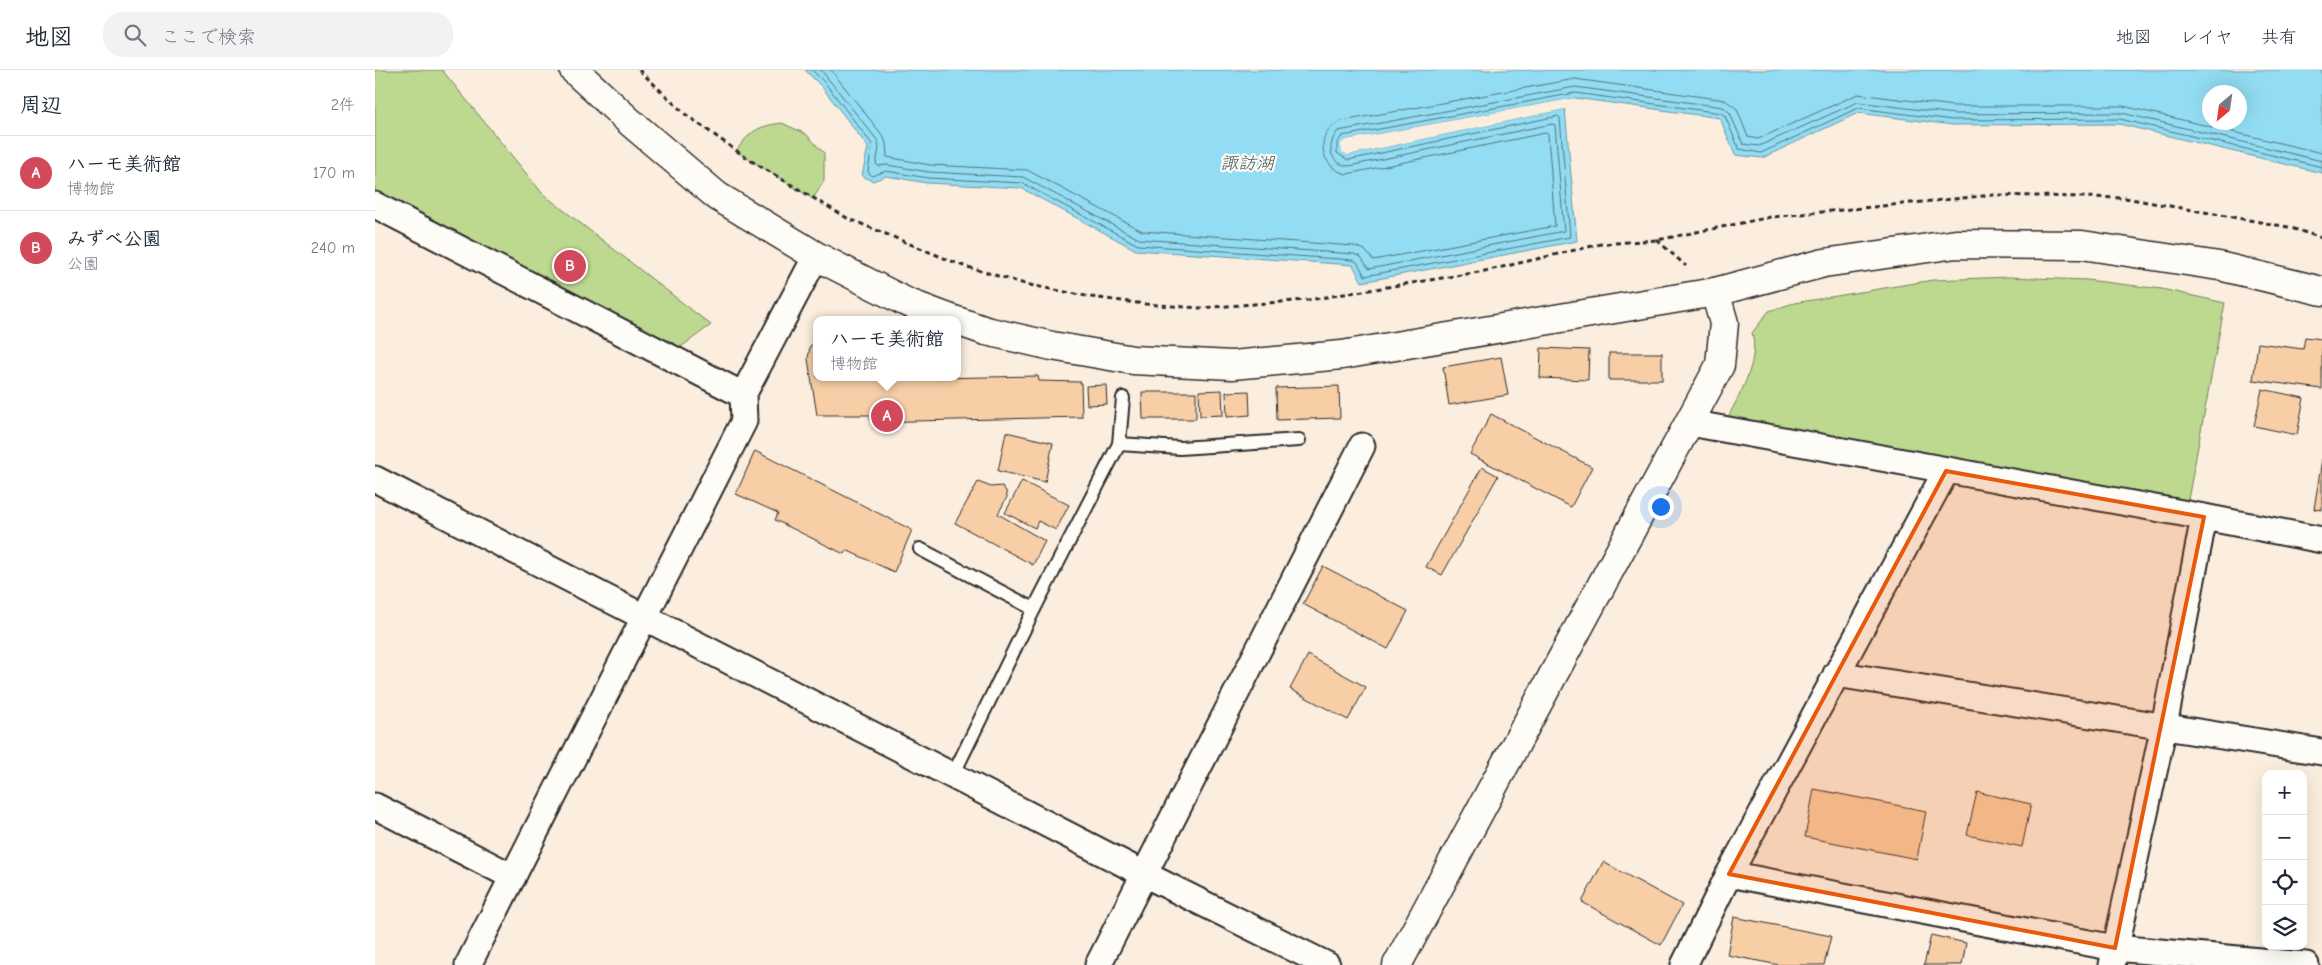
<!DOCTYPE html>
<html lang="ja">
<head>
<meta charset="utf-8">
<style>
	:root { --surface:#fff; --page:#f2f2f3; --text:#1f2937; --muted:#747a83; --line:#e0e1e3; --accent:#d1495b }
	body { margin:0; font-family:"Comic Neue","Klee One",sans-serif; background:var(--page); color:var(--text) }
	.controls { position:absolute; right:15px; bottom:15px; display:grid; overflow:hidden; border-radius:10px; box-shadow:0 5px 20px #0002 }
	.controls button { width:45px; height:45px; display:grid; place-items:center; padding:0; border:0; border-bottom:1px solid var(--line); background:var(--surface); color:var(--text); font:25px sans-serif }
	.compass { position:absolute; left:1827px; top:15px; width:45px; height:45px; border-radius:50%; background:var(--surface); box-shadow:0 5px 20px #0002; rotate:209deg }
	.you { position:absolute; left:1285px; top:436px; width:18px; height:18px; margin:-12px; border:4px solid #fff; border-radius:50%; background:#1a73e8; box-shadow:0 0 0 8px #1a73e833 }
	.badge { display:grid; place-items:center; width:32px; height:32px; border-radius:50%; background:var(--accent); color:#fff; font-size:16px; font-weight:700 }
	.pin { position:absolute; translate:-50% -50%; border:2px solid #fff; box-shadow:0 1px 5px #0006 }
	.popup { position:absolute; left:438px; top:246px; width:148px; height:65px; box-sizing:border-box; display:grid; place-content:center; border-radius:10px; background:var(--surface); filter:drop-shadow(0 1px 4px #0005); font-size:16px; white-space:nowrap; color:var(--muted) }
	.popup b { font-size:19px; color:var(--text) }
	.popup::after { content:''; position:absolute; left:50%; top:100%; margin-left:-10px; border:10px solid transparent; border-top-color:var(--surface) }
	.list { margin:0; padding:0; list-style:none }
	h2 { display:flex; justify-content:space-between; align-items:center; height:65px; margin:0; padding:0 20px; font-size:21px }
	h2 small { font-size:16px; font-weight:400; color:var(--muted) }
	.list li { display:grid; grid-template-columns:32px 1fr auto; gap:15px; align-items:center; box-sizing:border-box; height:75px; padding:0 20px; border-top:1px solid var(--line) }
	.list b { display:block; font-size:19px; white-space:nowrap }
	.list p { margin:0; font-size:16px; white-space:nowrap; color:var(--muted) }
	.list em { font-size:16px; font-style:normal; color:var(--muted) }
	.icon { flex:none; width:28px; height:28px; fill:none; stroke:currentColor; stroke-width:2; stroke-linecap:round; stroke-linejoin:round }
	.map { position:relative; flex:none; width:1947px; height:895px; overflow:hidden }
	header { display:flex; align-items:center; gap:30px; box-sizing:border-box; height:70px; padding:0 25px; background:var(--surface); border-bottom:1px solid var(--line) }
	header strong { font-size:24px }
	nav { display:flex; gap:28px; margin-inline-start:auto; font-size:18px }
	.search { width:350px; height:45px; background:var(--page); display:flex; align-items:center; gap:12px; box-sizing:border-box; padding:0 18px; border-radius:20px; color:var(--muted); font-size:19px }
	main { display:flex }
	aside { flex:1; background:var(--surface) }
	.map>svg:first-child { display:block }
</style>
</head>
<body>
<header>
<strong>地図</strong>
<div class="search"><svg class="icon" aria-label="search" viewBox="0 0 24 24"><circle cx="10" cy="10" r="6"/><path d="M15 15l6 6"/></svg>ここで検索</div>
<nav><a>地図</a><a>レイヤ</a><a>共有</a></nav>
</header>
<main>
<aside>
<h2>周辺<small>2件</small></h2>
<ul class="list">
<li><span class="badge">A</span><div><b>ハーモ美術館</b><p>博物館</p></div><em>170 m</em></li>
<li><span class="badge">B</span><div><b>みずべ公園</b><p>公園</p></div><em>240 m</em></li>
</ul>
</aside>
<div class="map">
<svg width="1947" height="895" viewBox="0 0 1947 895">
	<rect width="100%" height="100%" fill="#fbeedf"/>
	<filter id="ink" filterUnits="userSpaceOnUse"><feTurbulence type="fractalNoise" baseFrequency=".02" numOctaves="2"/><feDisplacementMap in="SourceGraphic" scale="10" xChannelSelector="R" yChannelSelector="G"/><feConvolveMatrix kernelMatrix="1 2 1 2 8 2 1 2 1" color-interpolation-filters="sRGB"/></filter>
	<g filter="url(#ink)">
		<!-- green -->
		<g fill="#bdd88f" stroke="#74825d">
			<polygon points="0,0 67,0 168,124 336,255 299,282 0,130"/>
			<path d="M407 53 431 64 449 83V111L438 129 361 81C375 61 383 56 407 53Z"/>
			<path d="M1634 207 1712 210 1787 219 1850 233 1812 435 1350 353C1363 327 1385 293 1377 263L1394 241 1419 233 1558 210Z"/>
		</g>
		<!-- water -->
		<path fill="#92ddf3" stroke="#6996a3" fill-rule="evenodd" d="M430 0H1947V103L1744 54 1578 55 1483 43 1387 88 1360 85 1345 48 1200 28 970 70 967 81 973 85 1190 39 1202 171 987 212 978 195 761 180 646 118 552 113 511 106 498 111 487 106 493 77 447 17ZM1834 22H1864V52H1834Z"/>
		<!-- pier -->
		<polygon fill="#fbeedf" points="1200,28 1197,31 971,72 969,80 973,82 1191,37 1190,39 973,85 967,82 966,74 970,70"/>
		<g fill="none" stroke-linecap="round" stroke-linejoin="round">
			<!-- shore -->
			<g stroke="#54727b" stroke-width="1">
				<polyline points="437,0 451,14 497,74 493,102 497,106 511,101 553,108 647,113 763,175 978,190 982,192 990,206 1195,167 1185,48 1183,46 973,90 962,83 962,73 967,66 1200,23 1346,43 1350,46 1364,79 1386,83 1483,38 1578,50 1745,49 1947,97"/>
				<path d="M446 0 503 71 504 78 501 94 503 96 512 95 554 102 648 107 764 169 979 184 986 187 994 199 1189 161 1180 55 1177 54 974 96C954 94 951 75 963 61L1200 17 1348 37 1355 43 1368 74 1384 76 1483 32 1579 44 1747 43 1947 91"/>
				<path d="M456 0 508 66 511 73 512 87 555 95 652 100 767 161 979 176 990 180 998 190 1180 156 1173 64 1170 63 972 104C944 99 938 60 967 51L1200 9 1350 30 1362 39 1373 67 1383 69 1483 24 1579 36H1748L1947 83"/>
			</g>
		</g>
		<!-- building -->
		<g fill="#f7cea6" stroke="#2b2b2b">
			<polygon points="1930,267 1947,269 1947,319 1878,310 1883,273 1928,279"/>
			<polygon points="442,271 442,307 512,309 663,306 664,311 706,312 707,347 496,352 495,345 442,345 433,289 435,276"/>
			<polygon points="1166,278 1214,280 1213,310 1165,308"/>
			<rect x="1234" y="283" width="53" height="27"/>
			<polygon points="1126,287 1133,325 1074,335 1068,297"/>
			<polygon points="731,315 732,334 712,335 711,316"/>
			<polygon points="964,316 965,348 902,350 901,318"/>
			<polygon points="1887,319 1929,328 1922,365 1879,356"/>
			<polygon points="847,320 848,345 825,346 824,321"/>
			<polygon points="874,321 875,345 852,347 851,322"/>
			<polygon points="767,322 821,322 821,349 768,349"/>
			<polygon points="1116,344 1217,397 1196,437 1095,384"/>
			<polygon points="631,362 678,373 670,412 623,401"/>
			<polygon points="380,381 537,460 519,502 471,480 469,484 400,450 403,443 361,424"/>
			<polygon points="1947,389 1947,440 1939,439"/>
			<polygon points="1107,397 1123,406 1067,505 1051,497"/>
			<polygon points="647,411 694,435 681,460 663,451 660,458 630,443"/>
			<polygon points="603,412 616,417 627,416 631,421 632,427 623,444 670,471 658,495 580,453"/>
			<polygon points="948,496 1033,541 1013,579 928,534"/>
			<polygon points="933,585 991,617 973,650 915,619"/>
			<polygon points="1439,719 1551,741 1542,789 1430,767"/>
			<polygon points="1602,722 1656,734 1647,777 1592,765"/>
			<polygon points="1228,792 1307,835 1286,875 1207,832"/>
			<polygon points="1359,847 1456,866 1449,895 1404,895 1352,885"/>
			<polygon points="1556,865 1591,873 1587,895 1549,895"/>
		</g>
		<g fill="none" stroke-linecap="round" stroke-linejoin="round">
			<defs>
				<g id="lane">
					<polyline points="744,374 805,378 924,370"/>
					<polyline points="545,479 659,539"/>
					<polyline points="578,705 659,539 744,374 748,328"/>
				</g>
				<g id="street">
					<polyline points="0,135 368,325"/>
					<polyline points="1315,353 1829,447 1947,470"/>
					<polyline points="0,409 769,804 952,895"/>
					<polyline points="1461,604 1947,682"/>
					<polyline points="0,736 138,807"/>
					<polyline points="1354,804 1740,878 1931,895"/>
					<polyline points="93,895 369,351 368,325 441,186"/>
					<polyline points="723,895 987,376"/>
					<polyline points="1309,895 1354,804 1571,401"/>
					<polyline points="1737,895 1789,656 1829,447"/>
				</g>
				<g id="secondary">
					<polyline points="199,0 255,52 342,126 441,186 531,232 579,250"/>
					<polyline points="582,251 611,261 677,276 758,290 857,295 967,285 1340,222 1449,193 1581,174 1707,175 1844,196 1947,221"/>
					<polyline points="1022,895 1345,295 1349,253 1340,222"/>
				</g>
			</defs>
			<!-- lane casing -->
			<use href="#lane" stroke="#2b2b2b" stroke-width="16"/>
			<!-- street casing -->
			<use href="#street" stroke="#2b2b2b" stroke-width="29"/>
			<!-- secondary casing -->
			<use href="#secondary" stroke="#2b2b2b" stroke-width="31"/>
			<!-- path -->
			<g stroke="#2b2b2b" stroke-width="3" stroke-dasharray="5 4" stroke-linecap="butt">
				<polyline points="264,0 310,44 373,89 472,148 586,195 650,214 716,227 770,234 825,238 933,230 1110,201 1226,174 1282,170 1396,147 1618,125 1750,128 1913,157 1947,168"/>
				<polyline points="1282,170 1311,196"/>
			</g>
			<!-- lane -->
			<use href="#lane" stroke="#fdfcf7" stroke-width="12"/>
			<!-- street -->
			<use href="#street" stroke="#fdfcf7" stroke-width="25"/>
			<!-- secondary -->
			<use href="#secondary" stroke="#fdfcf7" stroke-width="28"/>
		</g>
	</g>
	<!-- marked area -->
	<path fill="#e8590c" fill-opacity="0.2" stroke="#e8590c" stroke-width="4" stroke-linejoin="round" d="M1571 401 1829 447 1740 878 1354 804Z"/>
	<g text-anchor="middle" stroke-width="4.5" stroke-linejoin="round" paint-order="stroke">
		<!-- water labels -->
		<g font-size="18" font-style="italic" fill="#45585d" stroke="#fdfcf7">
			<text x="872" y="99">諏訪湖</text>
		</g>
	</g>
</svg>
<div class="controls">
<button>+</button>
<button>−</button>
<button><svg class="icon" aria-label="locate" viewBox="0 0 24 24"><circle cx="12" cy="12" r="6"/><path d="M12 2v4M12 18v4M2 12h4M18 12h4"/></svg></button>
<button><svg class="icon" aria-label="layers" viewBox="0 0 24 24"><path d="M12 4l9 5-9 5-9-5zM3 14l9 5 9-5"/></svg></button>
</div>
<svg class="compass" viewBox="-18 -18 36 36"><path d="M0-13l5 13h-10z" fill="#e53935"/><path d="M0 13l5-13h-10z" fill="#747a83"/></svg>
<div class="you"></div>
<div class="pin badge" style="left:512px;top:346px">A</div>
<div class="popup"><b>ハーモ美術館</b>博物館</div>
<div class="pin badge" style="left:195px;top:196px">B</div>
</div>
</main>
</body>
</html>
